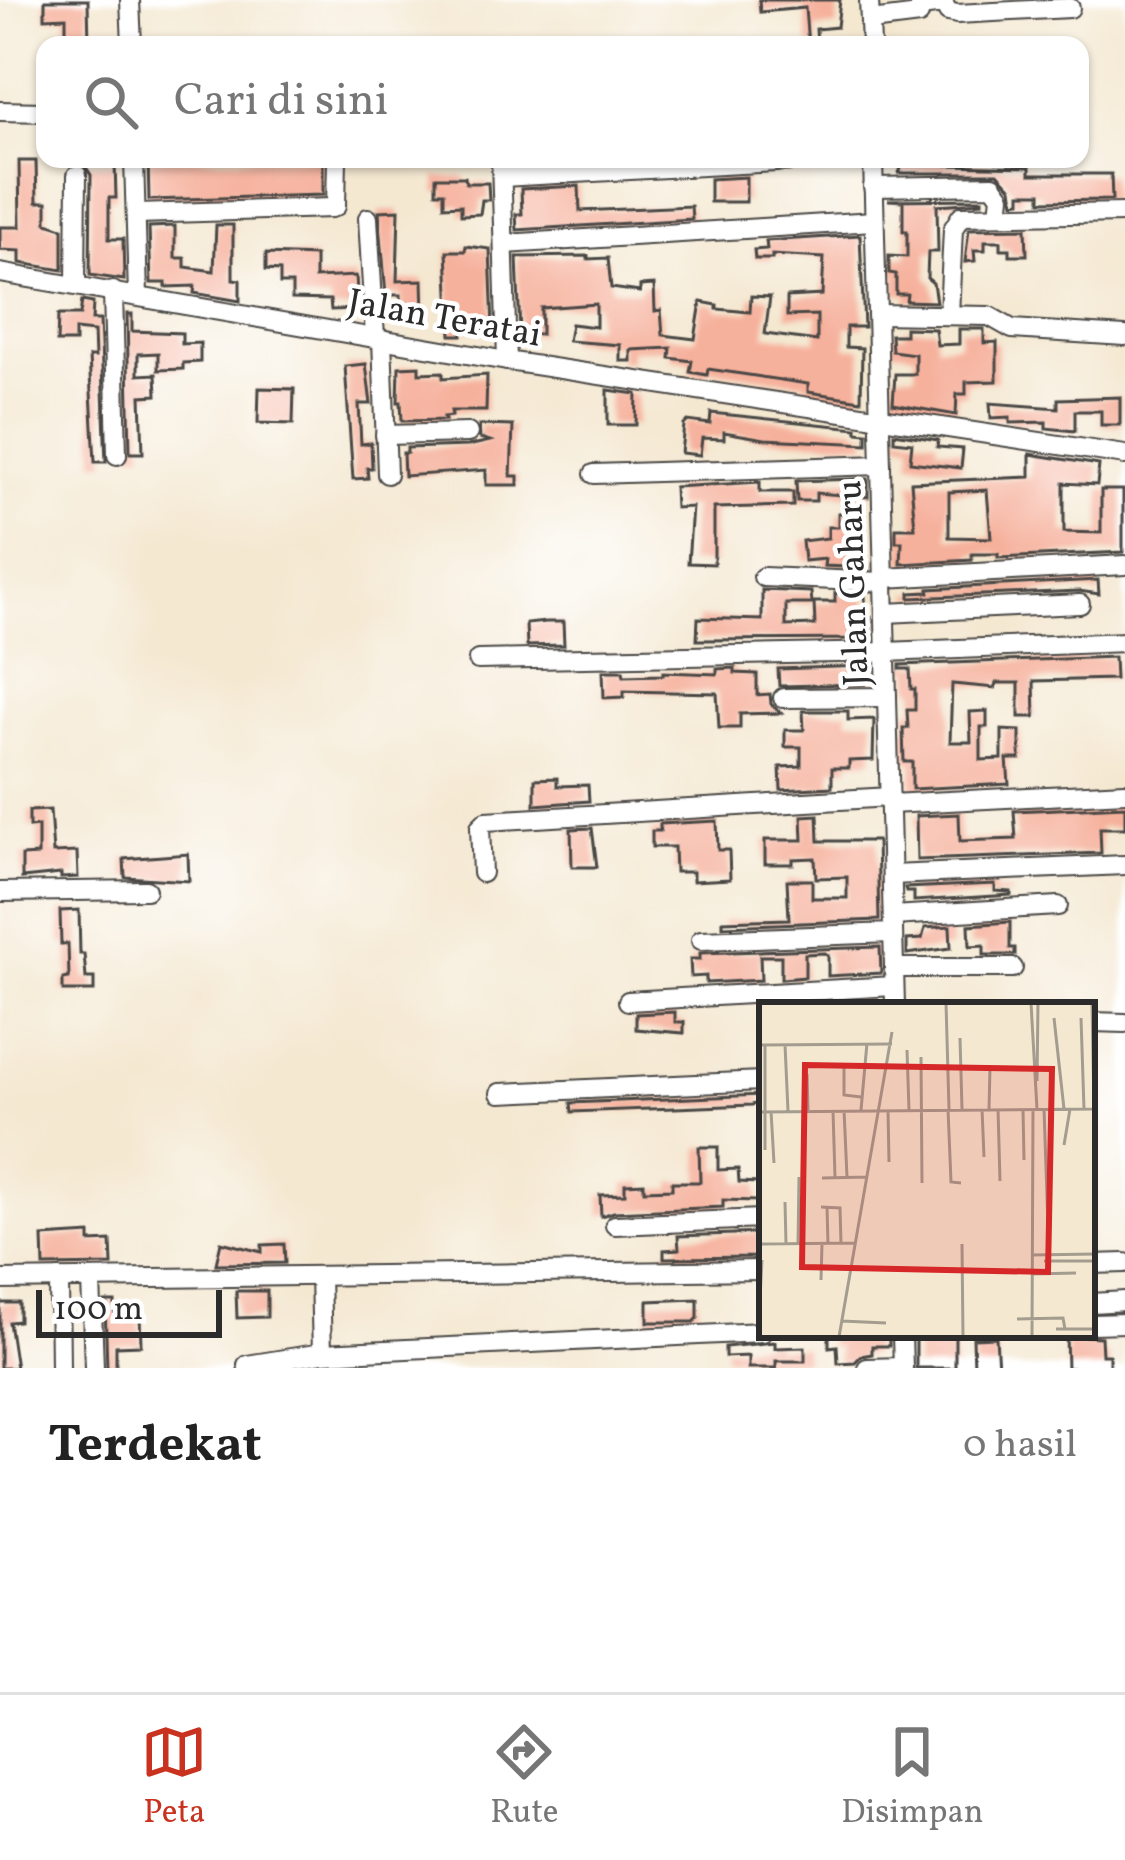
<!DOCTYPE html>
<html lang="id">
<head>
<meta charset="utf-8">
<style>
	:root { --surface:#fff; --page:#f6f6f6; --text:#222; --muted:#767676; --line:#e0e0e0; --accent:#c8321e }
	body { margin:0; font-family:Vollkorn,serif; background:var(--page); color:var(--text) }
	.scale { position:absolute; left:36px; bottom:30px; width:186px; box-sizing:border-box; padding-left:12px; border:6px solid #2b2b2b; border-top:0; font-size:33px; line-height:42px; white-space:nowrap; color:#2b2b2b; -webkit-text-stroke:9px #fff; paint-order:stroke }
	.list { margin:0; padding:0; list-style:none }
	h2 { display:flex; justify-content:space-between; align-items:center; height:156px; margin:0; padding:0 48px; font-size:51px }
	h2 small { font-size:39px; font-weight:400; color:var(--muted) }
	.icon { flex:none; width:66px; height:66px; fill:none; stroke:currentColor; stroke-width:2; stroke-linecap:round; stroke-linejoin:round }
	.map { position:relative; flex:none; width:1125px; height:1368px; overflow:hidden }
	.search { position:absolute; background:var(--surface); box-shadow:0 3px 9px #0004; left:36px; right:36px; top:36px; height:132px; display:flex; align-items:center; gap:30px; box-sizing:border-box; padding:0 42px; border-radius:24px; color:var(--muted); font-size:45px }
	.sheet { height:324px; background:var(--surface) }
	nav { display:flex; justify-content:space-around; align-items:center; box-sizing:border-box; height:168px; border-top:3px solid var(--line); background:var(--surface); font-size:33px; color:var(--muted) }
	nav a { display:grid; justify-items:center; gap:6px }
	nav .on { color:var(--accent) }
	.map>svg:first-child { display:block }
</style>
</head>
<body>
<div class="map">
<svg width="1125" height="1368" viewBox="0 0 1125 1368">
	<rect width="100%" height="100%" fill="#fff"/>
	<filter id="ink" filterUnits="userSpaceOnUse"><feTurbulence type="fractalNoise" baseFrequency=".00833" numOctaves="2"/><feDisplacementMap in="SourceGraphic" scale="24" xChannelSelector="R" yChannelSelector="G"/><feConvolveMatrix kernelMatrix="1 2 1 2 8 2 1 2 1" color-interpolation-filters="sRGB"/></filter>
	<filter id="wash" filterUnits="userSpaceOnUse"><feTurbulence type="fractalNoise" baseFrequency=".004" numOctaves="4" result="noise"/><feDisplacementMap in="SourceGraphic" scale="48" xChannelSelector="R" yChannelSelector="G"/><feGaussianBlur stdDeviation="2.7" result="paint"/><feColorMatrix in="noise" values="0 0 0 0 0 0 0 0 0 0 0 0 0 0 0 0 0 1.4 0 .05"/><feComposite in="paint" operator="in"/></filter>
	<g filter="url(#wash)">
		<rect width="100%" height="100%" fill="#f4e8d1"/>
		<g id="blocks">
			<!-- building -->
			<g fill="#f6b19c" fill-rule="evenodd">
				<polygon points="45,0 88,0 89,45 66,45 66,17 45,18"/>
				<polygon points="759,0 840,0 837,27 816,29 817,45 808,45 805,8 760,12"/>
				<polygon points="148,159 323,159 323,195 149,200"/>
				<polygon points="905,159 947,159 947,165 1030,167 1030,174 1111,174 1112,200 1041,201 1041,193 1021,193 1021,201 1014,202 1012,188 998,173 899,173"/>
				<polygon points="19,161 36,161 37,202 47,202 47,223 63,228 63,270 20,263 20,251 0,250 0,227 20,227"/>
				<polygon points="115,163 116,198 109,198 109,239 123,239 124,280 90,275 91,175 84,164"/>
				<polygon points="436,177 465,177 466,183 488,183 489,200 482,200 480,214 461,215 461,205 444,206 444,192 436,192"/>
				<polygon points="746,177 746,202 710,202 710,179"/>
				<polygon points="579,186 580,211 691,206 692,219 517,230 516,214 522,214 521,189"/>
				<polygon points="982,199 982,202 937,205 938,252 928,252 927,278 933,283 936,302 906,301 907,294 896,294 896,274 889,273 889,256 907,257 907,231 903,231 903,201 888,200"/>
				<polygon points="399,210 397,281 423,280 424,315 402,316 401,295 386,295 379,211"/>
				<polygon points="216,225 233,225 233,279 240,280 240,301 194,293 195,286 166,287 166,283 151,283 149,227 175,226 175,258 185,258 185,267 214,271"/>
				<polygon points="1026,228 1027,255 1010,255 1010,249 1001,249 1001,241 985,241 985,250 974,250 975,261 965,262 969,229"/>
				<polygon points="860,235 864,327 846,327 846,347 862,348 861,400 808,392 808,384 708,369 707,375 690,372 692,361 670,358 671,348 631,350 631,361 620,361 620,345 568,341 571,324 596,327 596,304 541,308 541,334 520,334 517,257 588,256 588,259 608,258 611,288 640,292 640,286 654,285 655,311 661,310 663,335 695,339 701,302 717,305 717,309 750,312 751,296 770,297 765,334 817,341 817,315 787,316 787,297 822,295 824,258 772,255 772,259 755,259 754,250 767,249 766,241"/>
				<polygon points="466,246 490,249 493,329 462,330 462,335 451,335 447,251 465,251"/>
				<polygon points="266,254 315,256 315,278 356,276 358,309 331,310 330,300 292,299 292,284 280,284 280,271 266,270"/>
				<polygon points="82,301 93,303 92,320 100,320 106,462 95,462 89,357 95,357 94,332 75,330 75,342 57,342 58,315 80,315"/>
				<polygon points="127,314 132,314 132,331 182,333 182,344 200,343 200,362 183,363 183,369 158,370 158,353 138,354 138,375 156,374 157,395 141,396 143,453 130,453"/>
				<polygon points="905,328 935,329 937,345 959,344 959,329 984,329 984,343 997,342 997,381 966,382 966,394 957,394 956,415 893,404 895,374 915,374 915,354 892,351 891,335 905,335"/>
				<polygon points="366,364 371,404 359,404 361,444 371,443 372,468 367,468 368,478 353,479 345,366"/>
				<polygon points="419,366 419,373 443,372 443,378 487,375 486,411 451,411 452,416 444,417 445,420 402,421 401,402 398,402 399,367"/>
				<polygon points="259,388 294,389 293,424 258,423"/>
				<polygon points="608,390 637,394 636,425 608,425"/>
				<polygon points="1120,397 1120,425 1101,425 1101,411 1075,411 1075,431 1046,428 1046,422 1010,423 1010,417 991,418 990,403 1058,408 1058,399"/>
				<polygon points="711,413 857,428 857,432 867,433 867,444 765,439 724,432 724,439 702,438 700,455 681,453 684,425 688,421 710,424"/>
				<polygon points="479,425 513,426 511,476 518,476 518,485 486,485 486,470 404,476 403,453 407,453 407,448 468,446 490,441 480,438"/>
				<polygon points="894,433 938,440 937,447 963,449 961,468 910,462 912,443 894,441"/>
				<path d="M1030 454 1099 465 1097 485 1064 483V532L1101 533V490H1123V552L998 558V554H972V560L901 564 902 542H896V528H915L911 482 1030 477ZM987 490 991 538 949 537V492Z"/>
				<polygon points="856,479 868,479 868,497 816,493 816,501 797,501 796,481"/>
				<polygon points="760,482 760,492 793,492 793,506 714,508 714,564 688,563 692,507 675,508 674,487"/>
				<polygon points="838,513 863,513 864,565 870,568 824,566 825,559 804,561 802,541 828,538 828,527 838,527"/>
				<polygon points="1098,580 1099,594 1079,591 910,598 910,593 929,592 929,589"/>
				<polygon points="762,590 811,592 812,604 786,604 786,626 815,625 814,602 835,602 835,593 865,595 866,617 871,617 871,639 697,640 698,618 762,620"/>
				<polygon points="546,622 563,622 564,645 527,646 526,624"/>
				<polygon points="1114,657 1115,679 1034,681 1035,717 1019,717 1019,683 996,683 995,688 952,684 950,742 971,742 970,712 987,711 987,727 981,727 981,760 1002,759 1002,730 1020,731 1020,759 1007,759 1009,784 912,789 912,762 904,762 903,728 908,728 907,710 915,710 915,689 911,689 910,669 900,669 900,665"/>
				<polygon points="866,666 865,684 779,686 778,669"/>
				<polygon points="735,668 735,673 757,674 757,695 770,694 771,704 781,713 740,714 740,728 719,728 717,693 624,691 624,697 604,698 603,671 623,671 624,676 663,675 663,672 717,674 717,669"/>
				<polygon points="803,711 848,711 848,720 874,719 873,760 849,761 849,768 832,768 832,787 781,790 780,767 801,766 801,747 785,747 785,730 804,730"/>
				<polygon points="557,778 557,786 588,785 589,801 535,805 535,779"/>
				<polygon points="1125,806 1125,828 1100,828 1101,853 917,860 916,816 959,814 960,841 1016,839 1014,811"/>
				<polygon points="50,810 53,853 77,852 78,877 61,878 61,874 22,878 22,856 38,855 38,826 29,827 29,811"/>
				<polygon points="818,815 819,841 877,841 879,920 723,926 723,921 789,919 787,880 812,880 812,898 847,898 847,877 816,878 815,858 793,859 793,864 765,864 765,840 803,840 802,816"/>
				<polygon points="717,821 718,850 729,850 730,879 693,881 693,872 675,872 674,847 652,847 652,831 660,831 660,824"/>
				<polygon points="592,828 597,867 572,867 571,829"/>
				<polygon points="188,854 189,881 125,877 124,859"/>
				<polygon points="995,884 995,891 1011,892 1011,895 914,901 914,892 906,892 905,888"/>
				<polygon points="79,910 80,954 84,954 86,978 94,978 94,991 63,991 63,979 69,978 68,944 61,944 60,911"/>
				<polygon points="1010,922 1010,948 1015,948 1015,955 984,955 984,945 970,946 969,925"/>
				<polygon points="950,926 951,948 907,954 907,940 922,939 925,928"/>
				<polygon points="880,947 881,973 828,976 828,955 824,953 805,954 805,977 781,979 781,956 760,956 761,980 706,983 706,976 691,977 690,959 700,959 700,953"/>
				<polygon points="675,1012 675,1022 684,1022 684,1033 636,1029 636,1014"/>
				<polygon points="762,1095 762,1102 752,1105 572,1112 571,1103"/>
				<polygon points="699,1147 718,1147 718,1170 738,1169 739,1182 758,1183 758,1201 723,1200 723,1207 614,1212 601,1216 600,1195 625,1194 625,1184 644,1183 644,1190 672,1189 672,1182 700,1182"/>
				<polygon points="762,1233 762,1257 664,1258 664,1250 679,1249 678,1236"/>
				<polygon points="90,1234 90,1242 111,1241 112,1265 44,1266 43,1237"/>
				<polygon points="221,1242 262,1252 262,1245 284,1244 285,1263 216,1264"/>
				<polygon points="236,1291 267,1291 267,1317 237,1318"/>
				<polygon points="698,1299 698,1318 694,1322 648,1322 648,1301"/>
				<polygon points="105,1302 115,1302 115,1313 140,1313 141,1345 116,1346 116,1368 107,1368"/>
				<polygon points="0,1303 19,1303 19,1321 9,1322 16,1368 0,1368"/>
				<polygon points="829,1335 889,1335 889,1346 872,1346 872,1354 861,1356 855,1362 838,1363 837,1346 829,1347"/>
				<polygon points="916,1335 955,1336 955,1368 916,1368"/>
				<polygon points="1066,1335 1101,1337 1102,1355 1109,1355 1109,1368 1067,1368"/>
				<polygon points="996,1337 998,1368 974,1368 973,1338"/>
				<polygon points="775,1342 775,1348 805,1347 805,1361 776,1361 776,1368 748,1368 748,1356 725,1357 725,1347"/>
			</g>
		</g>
	</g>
	<g filter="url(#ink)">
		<use href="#blocks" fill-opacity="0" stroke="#494744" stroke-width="3"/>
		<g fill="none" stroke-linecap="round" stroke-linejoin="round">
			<defs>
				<g id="minor">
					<polyline points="130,0 132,45"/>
					<polyline points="869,0 871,45"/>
					<polyline points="871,21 919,15 920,7 944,4 948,12 957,14 1070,8"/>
					<polyline points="0,111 45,112"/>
					<polyline points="134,159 138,296"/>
					<polyline points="501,159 507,361"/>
					<polyline points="873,159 895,1005"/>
					<polyline points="502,177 830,159"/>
					<polyline points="873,187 993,185 1001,196 999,214"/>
					<polyline points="136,214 332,208 336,206 337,159"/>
					<polyline points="368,218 375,337"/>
					<polyline points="505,244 874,221"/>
					<polyline points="0,273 507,361 1125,455"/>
					<polyline points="76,285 77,175"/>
					<polyline points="113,291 117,455"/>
					<polyline points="877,314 989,316 1012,329 1125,336"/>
					<polyline points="949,315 953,229 961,216 1125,213"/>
					<polyline points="382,339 387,474"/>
					<polyline points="385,435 468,433"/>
					<polyline points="594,474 881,465"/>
					<polyline points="763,577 884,582"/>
					<polyline points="884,578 1125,565"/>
					<polyline points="885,613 1080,604"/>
					<polyline points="478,660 886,652 1125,642"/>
					<polyline points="783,698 887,697"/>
					<polyline points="890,804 1125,792"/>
					<polyline points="482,873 480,827 486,821 890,797"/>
					<polyline points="892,875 1125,865"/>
					<polyline points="0,892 146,890"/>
					<polyline points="893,916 1058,906"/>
					<polyline points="701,940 893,933"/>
					<polyline points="894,968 1013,968"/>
					<polyline points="628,1001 894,986"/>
					<polyline points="1092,1022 1125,1023"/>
					<polyline points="500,1093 762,1081"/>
					<polyline points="615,1225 762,1219"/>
					<polyline points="1092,1264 1125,1263"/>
					<polyline points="320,1276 322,1353"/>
					<polyline points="59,1279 60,1368"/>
					<polyline points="91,1279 94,1368"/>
					<polyline points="0,1280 762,1270"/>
					<polyline points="1092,1303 1125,1301"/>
					<polyline points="1092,1324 1125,1323"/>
					<polyline points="902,1335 903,1368"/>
					<polyline points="247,1365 322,1353 762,1332"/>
					<polyline points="867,1368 903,1367"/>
				</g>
			</defs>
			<!-- minor casing -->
			<use href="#minor" stroke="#494744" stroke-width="22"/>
			<!-- minor -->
			<use href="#minor" stroke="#fff" stroke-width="18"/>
		</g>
	</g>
	<g text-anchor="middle" stroke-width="9" stroke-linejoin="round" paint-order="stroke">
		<!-- street labels -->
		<g font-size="36" fill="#2b2b2b" stroke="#fff">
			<text transform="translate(445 316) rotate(10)" y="13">Jalan Teratai</text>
			<text transform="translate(851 583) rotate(-92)" y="13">Jalan Gaharu</text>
		</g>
	</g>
	<!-- overview -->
	<g transform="translate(759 1002)">
		<rect width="336" height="336" fill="#f4e8d1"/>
		<path fill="none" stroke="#a49c8f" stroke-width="3" d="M187 1 190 107M272 1 278 107M333 1 335 107M295 16 305 107M322 16 325 107M201 36 203 107M0 43 133 42M6 43V148M26 43 29 109M148 48 150 108M162 55 163 181M85 62V93L102 95M48 72 49 108M278 79 279 1M189 107 192 180 202 181M223 107 225 155M230 107 231 66M239 107 241 179M264 107 265 158M285 107 289 225M85 108 88 175M102 108 108 41M129 108 130 160M12 109 15 161M74 109 76 175M0 110 336 107M305 143 311 107M63 176 109 175M26 200 27 242M62 205 81 206 82 241M68 205 69 242M0 242 96 241M39 242 40 175M203 242 204 335M273 253 336 252M285 259H336M273 272 317 271M62 278 63 242M0 316 3 258M258 317 304 316 306 327M83 319 127 321M297 327H336M80 335 133 30M273 335 274 107"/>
		<path fill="#d62828" fill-opacity="0.15" stroke="#d62828" stroke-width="6" d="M46 63 293 67 289 270 43 265Z"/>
		<rect width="336" height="336" fill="none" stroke="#2b2b2b" stroke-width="6"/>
	</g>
</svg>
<div class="scale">100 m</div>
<div class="search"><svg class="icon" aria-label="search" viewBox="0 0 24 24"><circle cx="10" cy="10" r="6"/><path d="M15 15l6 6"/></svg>Cari di sini</div>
</div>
<section class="sheet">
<h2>Terdekat<small>0 hasil</small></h2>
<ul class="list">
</ul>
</section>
<nav>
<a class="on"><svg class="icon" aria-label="map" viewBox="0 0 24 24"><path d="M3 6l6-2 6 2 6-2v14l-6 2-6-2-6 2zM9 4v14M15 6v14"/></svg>Peta</a>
<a><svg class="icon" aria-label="directions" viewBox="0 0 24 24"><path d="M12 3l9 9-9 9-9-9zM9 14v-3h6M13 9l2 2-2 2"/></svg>Rute</a>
<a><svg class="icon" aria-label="saved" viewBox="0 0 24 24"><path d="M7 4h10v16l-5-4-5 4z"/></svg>Disimpan</a>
</nav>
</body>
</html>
